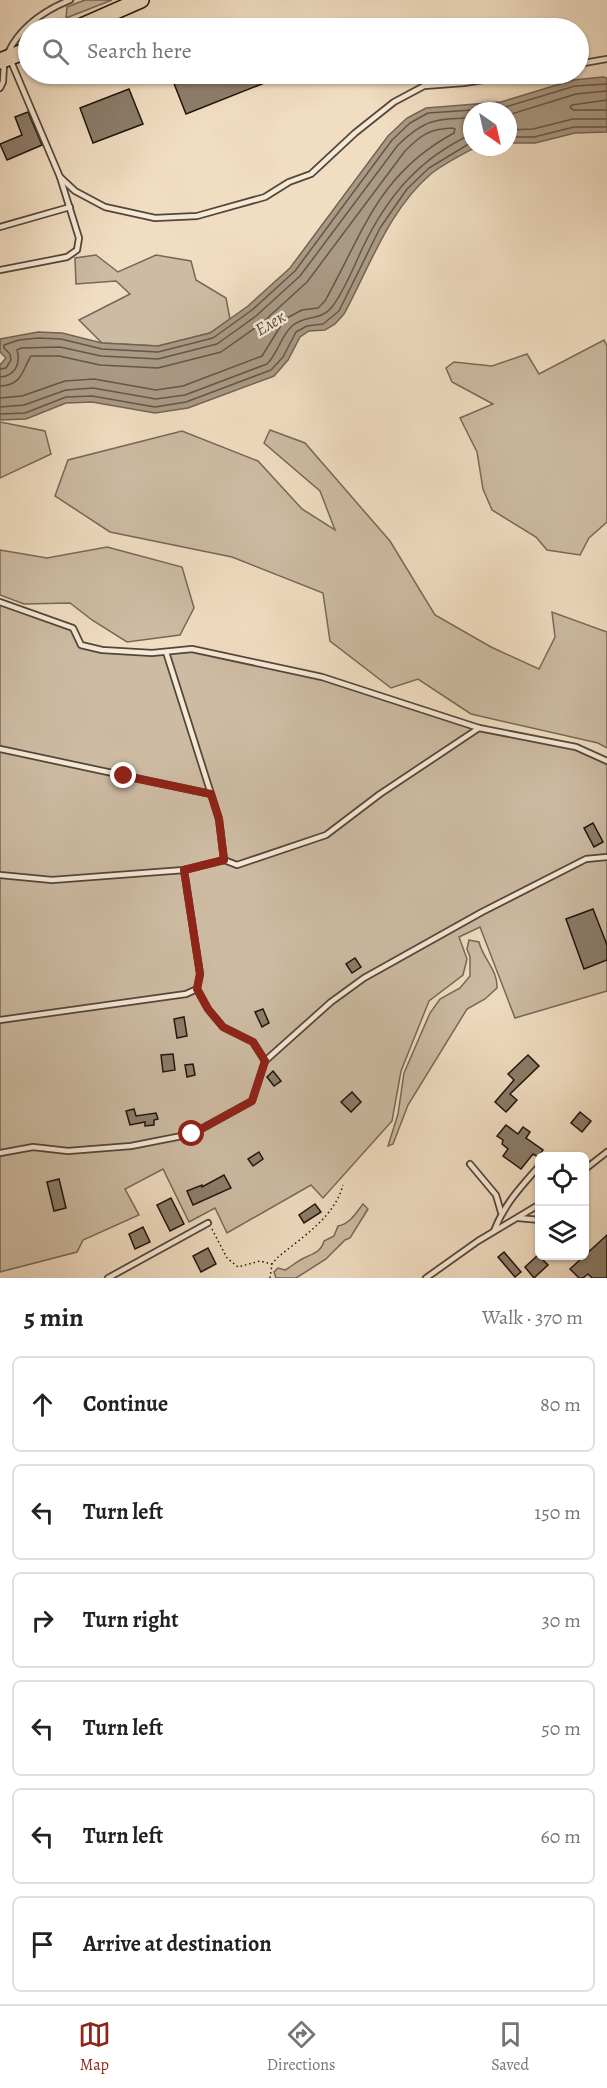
<!DOCTYPE html>
<html lang="en">
<head>
<meta charset="utf-8">
<style>
	:root { --surface:#fff; --page:#f2f2f2; --text:#222; --muted:#767676; --line:#e0e0e0; --accent:#8f2418 }
	body { margin:0; font-family:Alegreya,serif; background:var(--page); color:var(--text) }
	.controls { position:absolute; right:18px; bottom:18px; display:grid; overflow:hidden; border-radius:9px; box-shadow:0 2px 4px #0004 }
	.controls button { width:54px; height:54px; display:grid; place-items:center; padding:0; border:0; border-bottom:2px solid var(--line); background:var(--surface); color:var(--text); font:30px sans-serif }
	.compass { position:absolute; left:463px; top:102px; width:54px; height:54px; border-radius:50%; background:var(--surface); box-shadow:0 2px 4px #0004; rotate:146deg }
	.stop { position:absolute; width:18px; height:18px; margin:-14px; border:4px solid #8f2418; border-radius:50%; background:#fff }
	.stop.end { background:#8f2418; border-color:#fff; box-shadow:0 2px 6px #0008 }
	.list { margin:0; padding:0; list-style:none }
	h2 { display:flex; justify-content:space-between; align-items:center; height:78px; margin:0; padding:0 24px; font-size:26px }
	h2 small { font-size:20px; font-weight:400; color:var(--muted) }
	.list li { display:grid; grid-template-columns:39px 1fr auto; gap:18px; align-items:center; box-sizing:border-box; height:96px; margin:0 12px 12px; padding:0 12px; border:2px solid var(--line); border-radius:9px }
	.list b { display:block; font-size:22px; white-space:nowrap }
	.list em { font-size:20px; font-style:normal; color:var(--muted) }
	.icon { flex:none; width:33px; height:33px; fill:none; stroke:currentColor; stroke-width:2; stroke-linecap:round; stroke-linejoin:round }
	.map { position:relative; flex:none; width:607px; height:1278px; overflow:hidden }
	.search { position:absolute; background:var(--surface); box-shadow:0 2px 4px #0004; left:18px; right:18px; top:18px; height:66px; display:flex; align-items:center; gap:15px; box-sizing:border-box; padding:0 21px; border-radius:33px; color:var(--muted); font-size:22px }
	.sheet { height:726px; background:var(--surface) }
	nav { display:flex; justify-content:space-around; align-items:center; box-sizing:border-box; height:84px; border-top:2px solid var(--line); background:var(--surface); font-size:16px; color:var(--muted) }
	nav a { display:grid; justify-items:center; gap:3px }
	nav .on { color:var(--accent) }
	.map>svg:first-child { display:block }
</style>
</head>
<body>
<div class="map">
<svg width="607" height="1278" viewBox="0 0 607 1278">
	<rect width="100%" height="100%" fill="#f1ddc2"/>
	<filter id="stains"><feTurbulence type="fractalNoise" baseFrequency=".00333" numOctaves="4"/><feColorMatrix values="0 0 0 0 .2 0 0 0 0 .09 0 0 0 0 .02 0 0 0 .5 -.17"/></filter>
	<radialGradient id="worn" r=".72"><stop offset=".6" stop-color="#630" stop-opacity="0"/><stop offset="1" stop-color="#630" stop-opacity=".3"/></radialGradient>
	<!-- green -->
	<g fill="#cdbba3" stroke="#766858" stroke-width="1.5">
		<polygon points="85,0 112,0 66,18 67,7"/>
		<polygon points="96,255 118,272 156,255 191,261 196,280 226,298 230,319 210,333 158,346 102,343 79,320 130,294 116,281 76,284 75,258"/>
		<polygon points="604,340 607,346 607,522 589,538 580,555 547,550 536,537 492,510 483,489 477,452 460,418 493,404 452,382 446,368 454,362 492,366 527,354 539,374"/>
		<polygon points="0,422 45,431 51,454 0,478"/>
		<polygon points="270,430 305,443 390,541 435,615 491,647 539,669 555,637 552,612 607,632 607,748 598,743 471,714 418,679 391,688 330,641 323,593 232,557 110,532 55,496 68,460 182,431 258,461 302,509 335,530 320,491 264,443"/>
		<polygon points="107,547 182,567 194,608 180,635 127,642 92,620 70,603 24,604 0,595 0,550 47,558"/>
		<polygon points="0,602 73,628 81,645 102,650 152,653 192,649 322,677 479,728 576,747 607,761 607,991 515,1018 480,927 459,937 467,959 463,975 429,1001 401,1071 392,1121 323,1198 311,1185 227,1233 215,1208 189,1222 163,1169 125,1189 139,1215 83,1240 77,1252 0,1272"/>
		<path d="M469 940 479 942C483 959 498 970 497 988L485 999 467 1009 408 1105 393 1144 388 1146 398 1114 404 1073 430 1013 440 999 460 988 470 976V957L467 949Z"/>
		<path d="M363 1204 368 1209 350 1238 345 1240 326 1259 296 1278H276L274 1272 278 1268 285 1270C291 1267 296 1262 302 1259 311 1254 321 1253 324 1241L334 1236 338 1226C350 1224 356 1213 363 1204Z"/>
	</g>
	<!-- water -->
	<path fill="#aa9984" stroke="#726454" stroke-width="1.5" d="M603 77 607 78V132L575 133 535 143H508V111H472V147H476C461 155 445 163 432 173 389 209 370 266 344 314L335 324 325 330 309 331 300 337 288 360 274 376 188 408 155 413 92 402 66 403 26 419 0 420V365L6 358 0 352V339L38 332 62 333 102 343 158 346 210 333 248 306 290 268 388 136 407 118 426 108 501 102 573 80Z"/>
	<g fill="none" stroke-linecap="round" stroke-linejoin="round">
		<!-- shore -->
		<g stroke="#645648" stroke-width="1.5">
			<polyline points="607,100 572,105 570,107 573,110 607,110"/>
			<polyline points="508,115 576,94 607,91"/>
			<polyline points="508,130 533,129 573,119 607,119"/>
			<polyline points="508,137 534,137 574,127 607,127"/>
			<polyline points="0,369 6,368 11,360 10,354 4,348 4,345 19,340 38,338 61,339 102,349 158,352 213,338 252,310 295,271 392,140 410,123 428,113 502,108 575,86 607,84"/>
			<path d="M0 377C15 376 21 364 17 350L21 348 60 347 101 356 158 359 217 344 256 316 300 276 398 145C425 119 435 119 472 118"/>
			<path d="M0 386C23 385 22 370 31 356H59L100 365 158 368 221 352 262 323 307 282 405 151C421 135 429 129 452 128L455 129 454 133C378 174 364 231 325 301L318 308 302 310 285 319 262 356 183 386 156 390 94 379 65 381 22 396 0 398"/>
			<path d="M0 407 24 405 66 390 93 388 156 399 185 395 267 364C278 353 281 336 292 326 304 315 321 321 332 307 345 290 354 266 363 247 388 195 420 158 472 134"/>
			<polyline points="0,414 25,413 66,397 92,396 155,407 186,402 271,370 283,357 296,332 307,326 323,324 339,311 380,228 407,189 429,168 472,142"/>
		</g>
	</g>
	<!-- building -->
	<g fill="#8c7d6b" stroke="#1f140d" stroke-width="1.5">
		<polygon points="186,74 287,74 186,114 173,81 187,76"/>
		<polygon points="129,89 143,124 93,143 80,108"/>
		<polygon points="28,112 42,145 7,160 0,144 22,135 15,117"/>
		<polygon points="593,823 603,842 594,847 584,828"/>
		<polygon points="593,909 607,945 607,960 584,969 566,919"/>
		<polygon points="355,958 361,967 352,973 346,964"/>
		<polygon points="263,1009 269,1023 262,1027 255,1012"/>
		<polygon points="184,1017 187,1036 177,1038 174,1019"/>
		<polygon points="173,1054 175,1070 163,1072 161,1055"/>
		<polygon points="528,1055 539,1066 510,1094 517,1100 506,1112 495,1102 514,1080 508,1074"/>
		<polygon points="193,1064 195,1075 187,1077 185,1065"/>
		<polygon points="273,1071 281,1081 274,1086 267,1077"/>
		<polygon points="352,1092 361,1102 351,1112 341,1102"/>
		<polygon points="134,1109 136,1116 156,1113 158,1119 154,1120 154,1125 145,1126 145,1122 130,1125 126,1111"/>
		<polygon points="580,1112 591,1121 582,1132 571,1123"/>
		<polygon points="506,1125 518,1134 523,1127 530,1132 526,1138 543,1150 538,1157 533,1154 521,1169 503,1156 508,1149 502,1144 503,1140 497,1136"/>
		<polygon points="259,1152 263,1159 253,1166 248,1159"/>
		<polygon points="224,1175 231,1188 193,1205 187,1191 202,1185 202,1187"/>
		<polygon points="59,1179 66,1208 54,1211 47,1182"/>
		<polygon points="171,1198 184,1224 170,1231 157,1205"/>
		<polygon points="315,1204 321,1212 304,1223 299,1215"/>
		<polygon points="143,1227 150,1242 135,1249 129,1234"/>
		<polygon points="607,1235 607,1278 592,1278 588,1274 583,1278 579,1278 570,1269"/>
		<polygon points="208,1248 216,1264 201,1272 193,1256"/>
		<polygon points="504,1252 521,1272 515,1277 498,1257"/>
		<polygon points="538,1255 548,1265 534,1278 525,1267"/>
	</g>
	<g fill="none" stroke-linecap="round" stroke-linejoin="round">
		<defs>
			<g id="service">
				<path d="M8 53C20 27 43 11 70 0"/>
				<polyline points="578,64 607,59"/>
				<polyline points="0,88 3,82 4,64"/>
				<polyline points="60,177 75,191 105,207 155,218 197,216 265,197 289,182 311,174 355,133 394,102 424,86 464,83 521,74"/>
				<polyline points="0,227 70,207"/>
				<polyline points="0,270 67,257 77,250 79,238 60,177 10,59"/>
				<polyline points="0,602 73,628 81,645 102,650 152,653 192,649 322,677 479,728 576,747 607,761"/>
				<polyline points="166,652 219,819 224,860"/>
				<polyline points="0,749 211,794"/>
				<polyline points="0,875 52,880 184,870 224,860 237,865 326,835 380,794 479,728"/>
				<polyline points="197,989 208,1009 223,1027 253,1042 265,1061"/>
				<polyline points="0,1020 186,994 197,989 200,974 184,870"/>
				<polyline points="0,1153 33,1147 68,1151 131,1146 192,1134 252,1101 265,1061 331,1002 364,978 482,912 586,859 607,857"/>
				<polyline points="470,1164 496,1195 501,1212"/>
				<polyline points="584,1170 607,1152"/>
				<polyline points="518,1218 540,1220"/>
				<path d="M494 1231C505 1203 520 1188 540 1165"/>
				<polyline points="108,1278 208,1223"/>
				<polyline points="426,1278 478,1241 540,1204"/>
			</g>
			<g id="trunk">
				<polyline points="77,28 141,0"/>
				<polyline points="0,61 28,50"/>
			</g>
		</defs>
		<!-- service casing -->
		<use href="#service" stroke="#54463a" stroke-width="8"/>
		<!-- trunk casing -->
		<use href="#trunk" stroke="#1f140d" stroke-width="18"/>
		<!-- path -->
		<g stroke="#1f140d" stroke-width="1.5" stroke-dasharray="1.5 3" stroke-linecap="butt">
			<polyline points="212,1229 227,1258 238,1267 260,1261 272,1264"/>
			<path d="M270 1278 272 1264 277 1258C302 1237 334 1218 343 1185"/>
		</g>
		<!-- service -->
		<use href="#service" stroke="#f6e9d7" stroke-width="4.5"/>
		<!-- trunk -->
		<use href="#trunk" stroke="#f1ddc2" stroke-width="15"/>
	</g>
	<g fill="none" stroke-linecap="round" stroke-linejoin="round">
		<!-- route -->
		<polyline stroke="#8f2418" stroke-width="8" points="124,776 211,794 219,819 224,860 184,870 200,974 197,989 208,1009 223,1027 253,1042 265,1061 252,1101 192,1134"/>
	</g>
	<g text-anchor="middle" stroke-width="5" stroke-linejoin="round" paint-order="stroke">
		<!-- water labels -->
		<g font-size="18" font-style="italic" fill="#57493d" stroke="#f6e9d7">
			<text transform="translate(270 323) rotate(-31)" y="6">Елек</text>
		</g>
	</g>
	<rect width="100%" height="100%" filter="url(#stains)"/>
	<rect width="100%" height="100%" fill="url(#worn)"/>
</svg>
<div class="controls">
<button><svg class="icon" aria-label="locate" viewBox="0 0 24 24"><circle cx="12" cy="12" r="6"/><path d="M12 2v4M12 18v4M2 12h4M18 12h4"/></svg></button>
<button><svg class="icon" aria-label="layers" viewBox="0 0 24 24"><path d="M12 4l9 5-9 5-9-5zM3 14l9 5 9-5"/></svg></button>
</div>
<svg class="compass" viewBox="-18 -18 36 36"><path d="M0-13l5 13h-10z" fill="#e53935"/><path d="M0 13l5-13h-10z" fill="#767676"/></svg>
<div class="stop" style="left:192px;top:1134px"></div>
<div class="stop end" style="left:124px;top:776px"></div>
<div class="search"><svg class="icon" aria-label="search" viewBox="0 0 24 24"><circle cx="10" cy="10" r="6"/><path d="M15 15l6 6"/></svg>Search here</div>
</div>
<section class="sheet">
<h2>5 min<small>Walk · 370 m</small></h2>
<ul class="list">
<li><svg class="icon" aria-label="ahead" viewBox="0 0 24 24"><path d="M12 20V5M6 11l6-6 6 6"/></svg><div><b>Continue</b></div><em>80 m</em></li>
<li><svg class="icon" aria-label="left" viewBox="0 0 24 24"><path d="M17 20v-9H6M10 6l-5 5 5 5"/></svg><div><b>Turn left</b></div><em>150 m</em></li>
<li><svg class="icon" aria-label="right" viewBox="0 0 24 24"><path d="M7 20v-9h11M14 6l5 5-5 5"/></svg><div><b>Turn right</b></div><em>30 m</em></li>
<li><svg class="icon" aria-label="left" viewBox="0 0 24 24"><path d="M17 20v-9H6M10 6l-5 5 5 5"/></svg><div><b>Turn left</b></div><em>50 m</em></li>
<li><svg class="icon" aria-label="left" viewBox="0 0 24 24"><path d="M17 20v-9H6M10 6l-5 5 5 5"/></svg><div><b>Turn left</b></div><em>60 m</em></li>
<li><svg class="icon" aria-label="arrive" viewBox="0 0 24 24"><path d="M6 21V4h12l-3 4 3 4H6"/></svg><div><b>Arrive at destination</b></div></li>
</ul>
</section>
<nav>
<a class="on"><svg class="icon" aria-label="map" viewBox="0 0 24 24"><path d="M3 6l6-2 6 2 6-2v14l-6 2-6-2-6 2zM9 4v14M15 6v14"/></svg>Map</a>
<a><svg class="icon" aria-label="directions" viewBox="0 0 24 24"><path d="M12 3l9 9-9 9-9-9zM9 14v-3h6M13 9l2 2-2 2"/></svg>Directions</a>
<a><svg class="icon" aria-label="saved" viewBox="0 0 24 24"><path d="M7 4h10v16l-5-4-5 4z"/></svg>Saved</a>
</nav>
</body>
</html>
